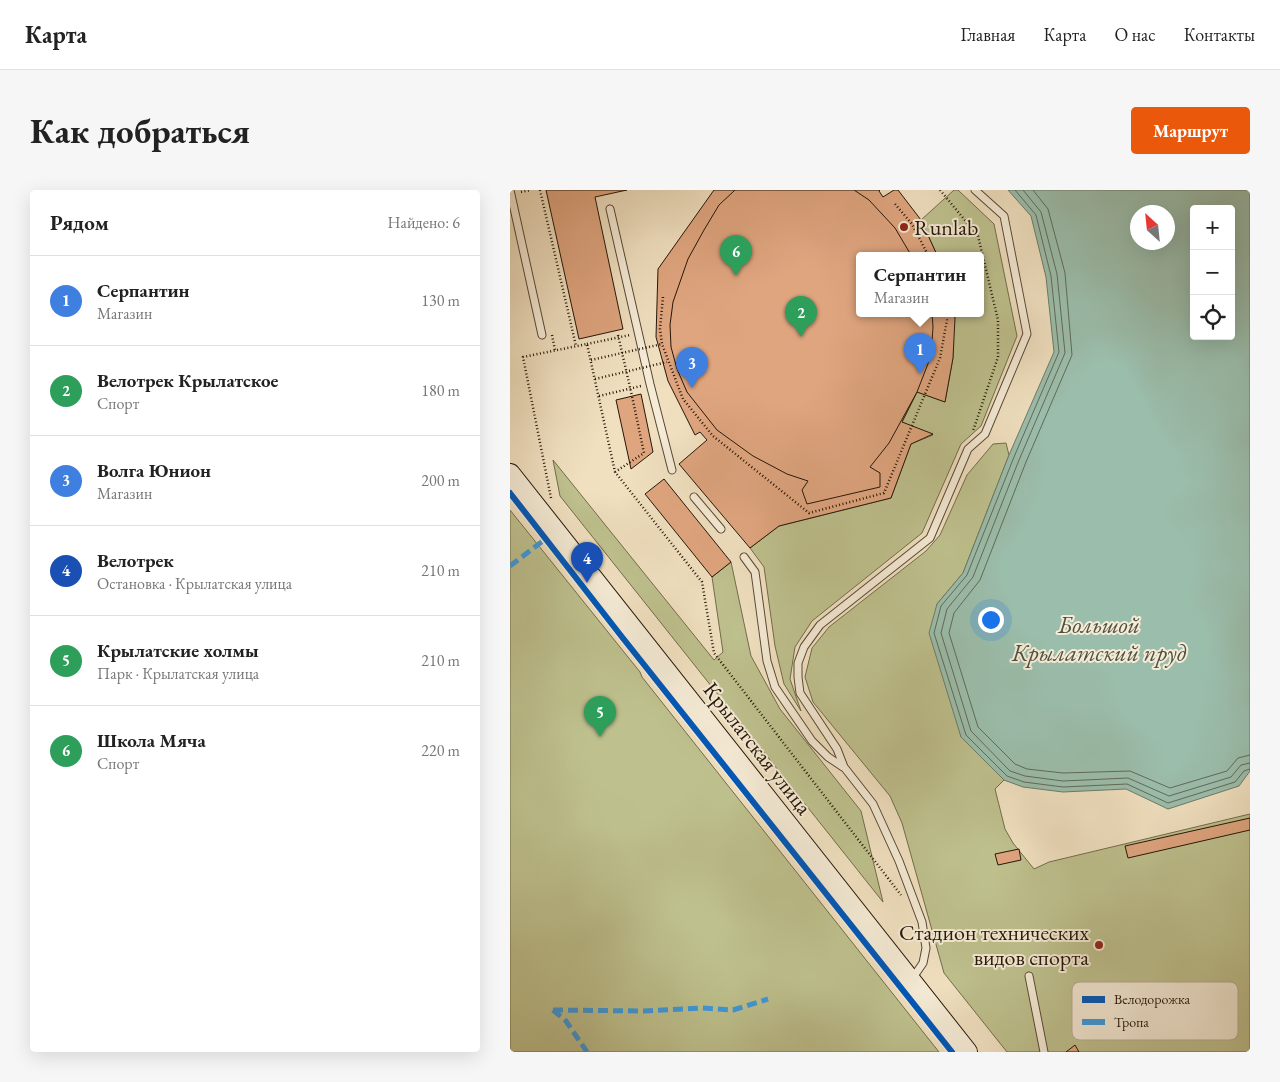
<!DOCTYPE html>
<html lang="ru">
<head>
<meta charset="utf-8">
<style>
	:root { --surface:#fff; --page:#f6f6f6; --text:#222; --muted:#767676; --line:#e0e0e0; --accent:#ea580c }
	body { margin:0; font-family:"EB Garamond",serif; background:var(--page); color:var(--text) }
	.controls { position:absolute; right:15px; top:15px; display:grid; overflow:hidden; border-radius:5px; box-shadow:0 5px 20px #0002 }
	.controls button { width:45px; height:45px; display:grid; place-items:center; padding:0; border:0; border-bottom:1px solid var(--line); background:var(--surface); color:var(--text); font:25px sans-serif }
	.compass { position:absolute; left:620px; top:15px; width:45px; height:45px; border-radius:50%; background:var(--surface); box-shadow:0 5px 20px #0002; rotate:333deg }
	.you { position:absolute; left:480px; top:429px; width:18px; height:18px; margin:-12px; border:4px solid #fff; border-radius:50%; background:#1a73e8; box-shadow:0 0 0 8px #1a73e833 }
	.badge { display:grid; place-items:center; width:32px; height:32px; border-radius:50%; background:var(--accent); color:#fff; font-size:16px; font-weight:700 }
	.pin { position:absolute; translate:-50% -41px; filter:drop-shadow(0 1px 2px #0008) }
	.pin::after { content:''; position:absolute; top:26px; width:18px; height:15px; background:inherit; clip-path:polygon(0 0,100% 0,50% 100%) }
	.popup { position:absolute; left:346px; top:62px; width:128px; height:65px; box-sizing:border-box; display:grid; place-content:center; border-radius:5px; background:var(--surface); filter:drop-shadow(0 1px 4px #0005); font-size:16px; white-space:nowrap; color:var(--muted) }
	.popup b { font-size:19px; color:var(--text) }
	.popup::after { content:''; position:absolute; left:50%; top:100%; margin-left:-10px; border:10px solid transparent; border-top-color:var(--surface) }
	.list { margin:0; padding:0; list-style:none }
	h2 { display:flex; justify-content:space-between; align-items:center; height:65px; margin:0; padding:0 20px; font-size:21px }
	h2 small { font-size:16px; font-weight:400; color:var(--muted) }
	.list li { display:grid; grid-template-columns:32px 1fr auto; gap:15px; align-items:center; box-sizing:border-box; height:90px; padding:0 20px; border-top:1px solid var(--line) }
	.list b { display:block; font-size:19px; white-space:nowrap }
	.list p { margin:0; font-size:16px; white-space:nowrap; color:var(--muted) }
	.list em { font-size:16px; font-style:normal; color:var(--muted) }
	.icon { flex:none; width:28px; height:28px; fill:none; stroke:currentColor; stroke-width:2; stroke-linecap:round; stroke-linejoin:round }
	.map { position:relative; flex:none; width:740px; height:862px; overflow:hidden; border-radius:5px }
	header { display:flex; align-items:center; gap:30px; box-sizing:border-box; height:70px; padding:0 25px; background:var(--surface); border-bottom:1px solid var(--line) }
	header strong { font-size:24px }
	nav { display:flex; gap:28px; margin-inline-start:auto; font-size:18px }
	.intro { display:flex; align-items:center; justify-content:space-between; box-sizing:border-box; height:120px; padding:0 30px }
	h1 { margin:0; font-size:35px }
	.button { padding:12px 22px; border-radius:5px; background:var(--accent); color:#fff; font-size:18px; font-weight:700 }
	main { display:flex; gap:30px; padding:0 30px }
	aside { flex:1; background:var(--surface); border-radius:5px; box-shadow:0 5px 20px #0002 }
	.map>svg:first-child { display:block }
</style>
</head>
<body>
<header>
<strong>Карта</strong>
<nav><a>Главная</a><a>Карта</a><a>О нас</a><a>Контакты</a></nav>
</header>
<div class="intro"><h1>Как добраться</h1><a class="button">Маршрут</a></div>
<main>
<aside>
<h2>Рядом<small>Найдено: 6</small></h2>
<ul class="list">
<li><span class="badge" style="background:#3f7fe0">1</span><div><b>Серпантин</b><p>Магазин</p></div><em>130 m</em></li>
<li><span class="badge" style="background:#2e9e5b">2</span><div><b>Велотрек Крылатское</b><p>Спорт</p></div><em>180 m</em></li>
<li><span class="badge" style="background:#3f7fe0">3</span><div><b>Волга Юнион</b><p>Магазин</p></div><em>200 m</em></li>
<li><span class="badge" style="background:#1a4fb4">4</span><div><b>Велотрек</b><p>Остановка · Крылатская улица</p></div><em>210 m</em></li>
<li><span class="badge" style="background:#2e9e5b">5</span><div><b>Крылатские холмы</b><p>Парк · Крылатская улица</p></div><em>210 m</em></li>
<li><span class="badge" style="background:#2e9e5b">6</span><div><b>Школа Мяча</b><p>Спорт</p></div><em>220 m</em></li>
</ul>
</aside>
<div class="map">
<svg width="740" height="862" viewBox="0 0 740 862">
	<rect width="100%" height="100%" fill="#f0e0c0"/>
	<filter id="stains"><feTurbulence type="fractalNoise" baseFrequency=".004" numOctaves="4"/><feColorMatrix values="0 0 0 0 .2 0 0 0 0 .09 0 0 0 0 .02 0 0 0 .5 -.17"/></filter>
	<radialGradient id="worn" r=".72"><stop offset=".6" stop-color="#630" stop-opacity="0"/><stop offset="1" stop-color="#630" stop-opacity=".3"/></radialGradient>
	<!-- green -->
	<g fill="#bec18e" stroke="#726c4b">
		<polygon points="444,0 448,0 484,34 507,146 471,236 451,254 412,343 302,431 285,457 280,489 291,521 274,494 265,456 254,377 240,358 269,336 381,308 401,254 423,245 392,232 407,202 435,212 443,168 444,123 470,123 470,65 427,65 411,30"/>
		<polygon points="496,253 499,265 453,383 427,414 451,547 494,590 485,599 495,639 503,653 524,679 539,672 740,624 740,862 497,862 434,783 392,633 380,606 303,512 295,487 302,458 319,437 416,361 430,345 457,285 483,254"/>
		<polygon points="43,270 204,470 213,462 202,387 221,372 241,466 270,519 351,621 373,712 50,306"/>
		<polygon points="0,320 130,482 132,487 429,862 0,862"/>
	</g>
	<!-- water -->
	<path fill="#9bbeac" stroke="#6c7b6a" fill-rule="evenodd" d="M498 0H740V581L729 596 658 619 616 599 553 602 513 597 494 590 451 547 419 443 427 414 453 383 499 265 544 162 536 87 521 26ZM684 19H721V146H684ZM628 22H658V52H628Z"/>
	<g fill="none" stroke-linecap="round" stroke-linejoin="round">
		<!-- shore -->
		<g stroke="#606a5a" stroke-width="1">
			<polyline points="505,0 526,25 541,86 549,162 504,267 457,385 431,416 424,443 456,545 497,586 514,592 553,597 617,594 658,613 725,592 734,581 740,579"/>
			<polyline points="513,0 531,22 547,84 555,163 509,270 463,387 437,419 431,443 461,541 500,581 515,586 553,591 618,588 659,606 721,587 731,575 740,573"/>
			<polyline points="523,0 538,19 555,83 562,165 516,272 470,390 444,423 439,443 468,537 505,574 517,579 553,583 620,581 660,598 717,581 728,568 740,565"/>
		</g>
	</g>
	<!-- building -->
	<g fill="#dfa57f" stroke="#251608">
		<polygon points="36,0 117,0 85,7 113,139 69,149"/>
		<polygon points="204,0 370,0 369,1 373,7 384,0 388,0 411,30 427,65 350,65 350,123 444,123 445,128 443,168 435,212 407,202 392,232 423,244 401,254 381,308 269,336 240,358 169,274 197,250 190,242 185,245 158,191 146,147 148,79"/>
		<polygon points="225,0 344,0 359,10 385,38 401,65 350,65 350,123 422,123 423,137 421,166 407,202 379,253 360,277 370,283 370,297 297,314 292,300 298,291 277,284 243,266 207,240 177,202 167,179 161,157 160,135 163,112 178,69 194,40 209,15"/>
		<polygon points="131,204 143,262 121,279 106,210"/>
		<polygon points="154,289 221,372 202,387 135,304"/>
		<polygon points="740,628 740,640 618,668 615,656"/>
		<polygon points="509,659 511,670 488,675 485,664"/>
		<polygon points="565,855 569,862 556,862"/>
	</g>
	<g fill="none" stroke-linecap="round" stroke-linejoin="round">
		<defs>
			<g id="service">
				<polyline points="0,0 32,145"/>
				<polyline points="100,19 140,194 162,280"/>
				<polyline points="184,307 211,339"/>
				<polyline points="234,367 245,382 257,471 265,497 302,551 318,567 333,577"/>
				<polyline points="519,786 534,862"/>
				<polyline points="402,789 413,773 416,758 412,732 389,671 363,614 334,577 327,559 290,503 288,487 288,473 294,457 310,435 420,348 458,259 475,244 517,144 494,26 465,0"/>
			</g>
			<polyline id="secondary" points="0,284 457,862"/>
		</defs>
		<!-- service casing -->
		<use href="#service" stroke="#584836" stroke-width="9"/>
		<!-- secondary casing -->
		<use href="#secondary" stroke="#251608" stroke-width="22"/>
		<!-- path -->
		<g stroke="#251608" stroke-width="2.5" stroke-dasharray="1 2.5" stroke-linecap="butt">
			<polyline points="30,0 66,156"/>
			<polyline points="430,0 468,46 488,130 488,167 463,241"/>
			<polyline points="11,2 21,0"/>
			<polyline points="385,14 402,34 418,65"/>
			<polyline points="153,107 150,139 152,154 173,209 203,246 299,323 374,303 430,168 437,130 435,123"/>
			<polyline points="42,145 45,160"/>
			<polyline points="77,154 120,145"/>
			<polyline points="89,206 131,196"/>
			<polyline points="105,282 134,263 122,206"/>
			<polyline points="41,308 13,167 77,154 105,282 192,392 204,463 391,705"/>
		</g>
		<!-- service -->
		<use href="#service" stroke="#f5ebd6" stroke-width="7"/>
		<!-- secondary -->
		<use href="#secondary" stroke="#f5ebd6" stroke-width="20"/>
		<!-- path-bridge -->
		<g stroke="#251608" stroke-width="2.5" stroke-dasharray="1 2.5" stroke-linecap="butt">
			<polyline points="108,145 122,206"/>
			<polyline points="81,170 152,154"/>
			<polyline points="85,189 157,172"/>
		</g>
		<!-- quiet -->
		<g stroke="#3c9add" stroke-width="5" stroke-dasharray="10 5" stroke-linecap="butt">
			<polyline points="0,376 38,347"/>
			<polyline points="43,820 134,821 192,818 223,820 258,809"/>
			<polyline points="43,820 56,831 77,862"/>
		</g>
		<defs>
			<polyline id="cycleway" points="0,303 112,447 442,862"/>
		</defs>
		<!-- cycleway casing -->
		<use href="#cycleway" stroke="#f5ebd6" stroke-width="9"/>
		<!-- cycleway -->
		<use href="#cycleway" stroke="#0057b8" stroke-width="6"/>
	</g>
	<!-- markers -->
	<g fill="#8f2418" stroke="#f5ebd6" stroke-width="2">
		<circle cx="394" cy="37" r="5"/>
		<circle cx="589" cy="755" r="5"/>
	</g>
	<g text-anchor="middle" stroke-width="4" stroke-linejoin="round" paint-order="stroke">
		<!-- poi labels -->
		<g font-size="22" fill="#251608" stroke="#f5ebd6" text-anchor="start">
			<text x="404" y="45">Runlab</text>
			<text x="579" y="750" text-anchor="end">Стадион технических<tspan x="579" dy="25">видов спорта</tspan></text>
		</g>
		<!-- street labels -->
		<g font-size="22" fill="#251608" stroke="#f5ebd6">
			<text transform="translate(248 558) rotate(52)" y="8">Крылатская улица</text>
		</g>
		<!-- water labels -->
		<g font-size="24" font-style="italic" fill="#4e5141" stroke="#f5ebd6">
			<text x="589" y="443">Большой<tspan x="589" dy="28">Крылатский пруд</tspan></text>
		</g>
	</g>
	<!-- legend -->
	<rect x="562" y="792" width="166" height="58" rx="8" fill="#f5ebd6" stroke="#b7ab98" stroke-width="1"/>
	<rect x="572" y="806" width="23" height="7" fill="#0057b8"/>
	<rect x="572" y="829" width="23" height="6" fill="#3c9add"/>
	<g font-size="14" fill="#251608">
		<text x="604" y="814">Велодорожка</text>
		<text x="604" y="837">Тропа</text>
	</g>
	<rect width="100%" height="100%" filter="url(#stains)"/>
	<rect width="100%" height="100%" fill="url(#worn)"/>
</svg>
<div class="controls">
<button>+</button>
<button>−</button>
<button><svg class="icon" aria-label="locate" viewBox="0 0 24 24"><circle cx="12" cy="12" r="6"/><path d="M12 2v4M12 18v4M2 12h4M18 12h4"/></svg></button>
</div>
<svg class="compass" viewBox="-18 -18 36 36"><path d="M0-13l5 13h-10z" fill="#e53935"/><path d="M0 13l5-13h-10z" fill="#767676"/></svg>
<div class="you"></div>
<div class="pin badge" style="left:410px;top:184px;background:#3f7fe0">1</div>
<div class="popup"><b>Серпантин</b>Магазин</div>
<div class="pin badge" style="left:291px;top:147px;background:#2e9e5b">2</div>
<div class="pin badge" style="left:182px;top:198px;background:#3f7fe0">3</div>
<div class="pin badge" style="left:77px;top:393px;background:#1a4fb4">4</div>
<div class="pin badge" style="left:90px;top:547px;background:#2e9e5b">5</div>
<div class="pin badge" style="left:226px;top:86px;background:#2e9e5b">6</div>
</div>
</main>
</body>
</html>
